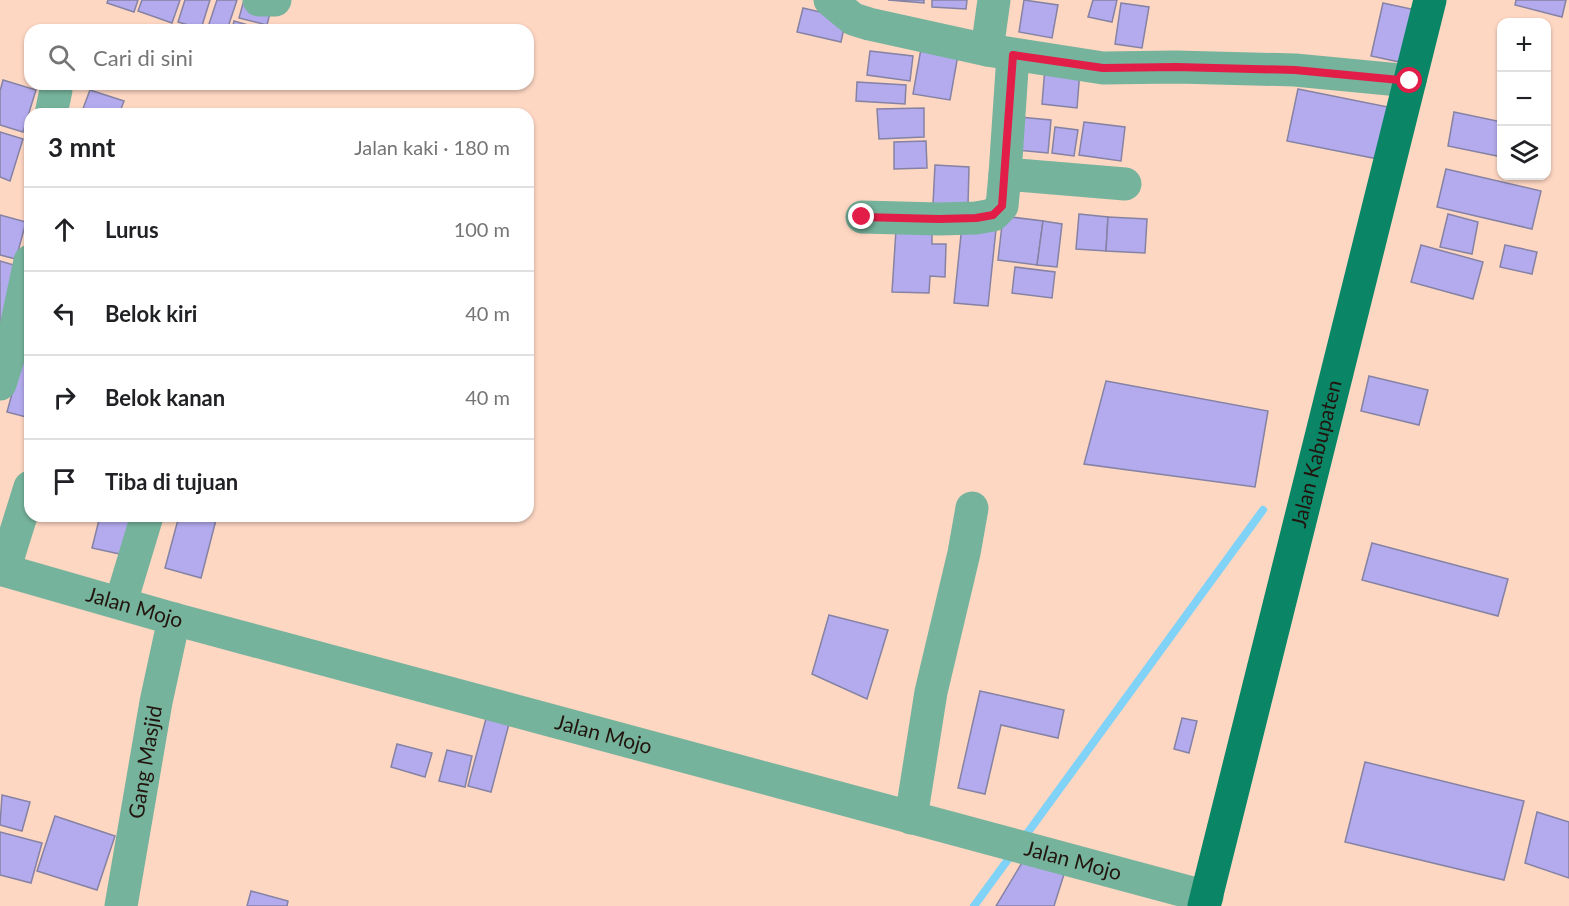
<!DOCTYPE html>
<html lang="id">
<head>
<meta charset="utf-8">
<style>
	:root { --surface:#fff; --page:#f6f6f6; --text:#202124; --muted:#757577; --line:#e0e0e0 }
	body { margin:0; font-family:Lato,sans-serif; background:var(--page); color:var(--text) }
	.controls { position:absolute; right:18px; top:18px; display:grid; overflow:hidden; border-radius:12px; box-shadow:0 2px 4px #0004 }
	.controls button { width:54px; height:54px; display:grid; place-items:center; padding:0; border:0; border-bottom:2px solid var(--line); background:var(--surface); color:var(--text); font:30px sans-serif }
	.stop { position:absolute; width:18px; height:18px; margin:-14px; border:4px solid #e11d48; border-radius:50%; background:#fff }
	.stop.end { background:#e11d48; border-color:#fff; box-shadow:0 2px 6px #0008 }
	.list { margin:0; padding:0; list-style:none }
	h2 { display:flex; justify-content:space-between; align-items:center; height:78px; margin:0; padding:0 24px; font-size:26px }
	h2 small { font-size:20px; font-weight:400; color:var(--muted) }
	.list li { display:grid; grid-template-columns:39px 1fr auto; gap:18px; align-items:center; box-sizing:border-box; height:84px; padding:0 24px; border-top:2px solid var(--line) }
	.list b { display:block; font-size:22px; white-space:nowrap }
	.list em { font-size:20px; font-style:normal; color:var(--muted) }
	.icon { flex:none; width:33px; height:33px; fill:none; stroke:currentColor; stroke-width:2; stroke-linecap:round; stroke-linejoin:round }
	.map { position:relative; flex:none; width:1569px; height:906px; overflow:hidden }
	.search { position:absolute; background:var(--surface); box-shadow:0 2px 4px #0004; left:24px; top:24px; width:510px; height:66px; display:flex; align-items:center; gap:15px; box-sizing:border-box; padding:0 21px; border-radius:18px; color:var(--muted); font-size:22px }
	.panel { position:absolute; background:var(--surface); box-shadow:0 2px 4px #0004; left:24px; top:108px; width:510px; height:414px; border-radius:18px }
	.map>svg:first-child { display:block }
</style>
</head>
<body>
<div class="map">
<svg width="1569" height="906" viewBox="0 0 1569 906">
	<rect width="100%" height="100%" fill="#fed7c3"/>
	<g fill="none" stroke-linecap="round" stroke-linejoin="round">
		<!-- stream -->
		<g stroke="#81d2f7" stroke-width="8">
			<polyline points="1023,839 1263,510"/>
			<polyline points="974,906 1012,854"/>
		</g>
	</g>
	<!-- building -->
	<g fill="#b3abee" stroke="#8582a4" stroke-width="1.5">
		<polygon points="108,0 138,0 134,12 107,3"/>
		<polygon points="142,0 180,0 172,23 138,11"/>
		<polygon points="185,0 210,0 201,29 178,22"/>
		<polygon points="217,0 237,0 227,30 207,30"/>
		<polygon points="244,0 272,5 267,25 239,18"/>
		<polygon points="888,0 924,0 924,3"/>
		<polygon points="932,0 967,0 966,9 932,7"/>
		<polygon points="1024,0 1058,5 1052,38 1019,32"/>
		<polygon points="1093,0 1117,0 1112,22 1088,17"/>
		<polygon points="1516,0 1566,0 1562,17 1515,5"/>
		<polygon points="1121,3 1149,7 1142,48 1115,44"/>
		<polygon points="1383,3 1416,10 1404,63 1371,56"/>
		<polygon points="803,8 846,18 841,42 797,32"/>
		<polygon points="234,21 266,30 232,30"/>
		<polygon points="922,43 959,49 950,100 913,94"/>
		<polygon points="870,51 913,56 910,81 867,75"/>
		<polygon points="1045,67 1080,70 1077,108 1042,104"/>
		<polygon points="3,80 36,90 23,132 0,125 0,91"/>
		<polygon points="857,82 906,85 905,104 856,101"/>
		<polygon points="1298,89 1398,109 1388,161 1287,141"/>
		<polygon points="90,90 124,101 119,114 81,114"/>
		<polygon points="924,108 924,137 879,139 877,109"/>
		<polygon points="1454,112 1502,122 1502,157 1448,146"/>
		<polygon points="1019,117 1051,120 1048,153 1016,150"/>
		<polygon points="1084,122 1125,127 1121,161 1079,155"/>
		<polygon points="1055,127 1078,130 1074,156 1052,153"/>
		<polygon points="0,132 23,139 10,181 0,177"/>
		<polygon points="926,141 927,168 894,169 894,142"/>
		<polygon points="935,165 969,167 968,205 933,204"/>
		<polygon points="1446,169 1541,191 1532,229 1437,207"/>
		<polygon points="1079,214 1108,217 1106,251 1076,249"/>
		<polygon points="1448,214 1478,222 1472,254 1440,247"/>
		<polygon points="0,215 26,222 16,259 0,255"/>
		<polygon points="1003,216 1043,221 1037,265 998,260"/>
		<polygon points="1108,217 1147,219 1145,253 1106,251"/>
		<polygon points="1043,221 1062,224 1057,267 1037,265"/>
		<polygon points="962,225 996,229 988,306 954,303"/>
		<polygon points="896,230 932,232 932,244 946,244 945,277 930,276 929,293 892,292"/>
		<polygon points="1421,245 1483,262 1473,299 1411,282"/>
		<polygon points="1505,245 1537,252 1532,274 1500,267"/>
		<polygon points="0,261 24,268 0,335"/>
		<polygon points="1015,267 1055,272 1052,298 1012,293"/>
		<polygon points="22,357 30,360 30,418 7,412"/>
		<polygon points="1369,376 1428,390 1419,425 1361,411"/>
		<polygon points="1106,381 1268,411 1255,487 1084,464"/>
		<polygon points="100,516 138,516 129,556 92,548"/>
		<polygon points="179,516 217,516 201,578 165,568"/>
		<polygon points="1372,543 1508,579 1498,616 1362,580"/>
		<polygon points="829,615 888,630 867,699 812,674"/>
		<polygon points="980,691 1064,710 1058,738 1001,725 985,794 958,788"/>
		<polygon points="487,715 510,720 491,792 468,786"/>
		<polygon points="1182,718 1197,721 1189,753 1174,749"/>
		<polygon points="397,744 432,753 425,777 391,767"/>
		<polygon points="447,750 472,756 465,787 439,781"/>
		<polygon points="1365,762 1524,801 1504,880 1345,842"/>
		<polygon points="2,795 30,802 22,831 0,825"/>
		<polygon points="1537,812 1569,822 1569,878 1525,863"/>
		<polygon points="55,816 115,836 97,890 37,871"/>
		<polygon points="0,832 42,843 31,883 0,875"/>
		<polygon points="1026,856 1066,868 1054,906 996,906"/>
		<polygon points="251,891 288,901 287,906 247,906"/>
	</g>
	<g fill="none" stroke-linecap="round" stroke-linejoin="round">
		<!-- minor -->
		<g stroke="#76b39c" stroke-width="33">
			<polyline points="259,0 275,0"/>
			<polyline points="830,0 853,19 869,24 987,50 1103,68 1176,67 1295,70 1410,81"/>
			<polyline points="987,50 994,0"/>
			<polyline points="1013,55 1005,174 1125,184"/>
			<polyline points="51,114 56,90"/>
			<polyline points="862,217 939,219 976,218 993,215 1002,206 1005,174"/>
			<polyline points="0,384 12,346 30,261"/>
			<path id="s1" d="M0 569 174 619 1207 897"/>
			<polyline points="4,570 30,487"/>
			<polyline points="121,602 147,516"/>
			<polyline points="911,818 931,692 964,553 972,508"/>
			<path id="s2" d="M121 906 156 702 174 619"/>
		</g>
		<!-- major -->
		<path stroke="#0a8566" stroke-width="33" id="s3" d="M1204 906 1430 0"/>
	</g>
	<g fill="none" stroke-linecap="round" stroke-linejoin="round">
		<!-- route -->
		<polyline stroke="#e11d48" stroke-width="8" points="862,217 939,219 976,218 993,215 1002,206 1013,55 1103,68 1176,67 1295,70 1410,81"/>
	</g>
	<g text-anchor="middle" stroke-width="4.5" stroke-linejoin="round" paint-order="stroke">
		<!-- street labels -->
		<g font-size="21" fill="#22150e" stroke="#faeae2">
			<text dy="7" stroke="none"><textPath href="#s3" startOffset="466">Jalan Kabupaten</textPath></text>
			<text dy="7" stroke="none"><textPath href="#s1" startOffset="140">Jalan Mojo</textPath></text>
			<text dy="7" stroke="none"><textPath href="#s1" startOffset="626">Jalan Mojo</textPath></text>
			<text dy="7" stroke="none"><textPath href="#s2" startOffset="146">Gang Masjid</textPath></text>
			<text dy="7" stroke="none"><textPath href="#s1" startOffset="1112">Jalan Mojo</textPath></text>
		</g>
	</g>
</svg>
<div class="controls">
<button>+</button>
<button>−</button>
<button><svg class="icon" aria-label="layers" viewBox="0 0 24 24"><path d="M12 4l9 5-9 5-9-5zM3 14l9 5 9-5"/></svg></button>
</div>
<div class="stop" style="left:1410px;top:81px"></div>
<div class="stop end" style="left:862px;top:217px"></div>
<div class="search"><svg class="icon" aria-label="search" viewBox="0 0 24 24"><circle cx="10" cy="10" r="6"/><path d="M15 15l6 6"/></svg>Cari di sini</div>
<section class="panel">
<h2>3 mnt<small>Jalan kaki · 180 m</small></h2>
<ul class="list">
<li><svg class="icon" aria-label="ahead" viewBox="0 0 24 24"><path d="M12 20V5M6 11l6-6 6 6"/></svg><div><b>Lurus</b></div><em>100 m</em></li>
<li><svg class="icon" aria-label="left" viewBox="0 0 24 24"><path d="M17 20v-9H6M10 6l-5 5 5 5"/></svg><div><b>Belok kiri</b></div><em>40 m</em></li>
<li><svg class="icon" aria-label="right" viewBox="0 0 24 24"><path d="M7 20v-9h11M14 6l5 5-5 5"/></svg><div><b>Belok kanan</b></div><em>40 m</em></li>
<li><svg class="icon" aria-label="arrive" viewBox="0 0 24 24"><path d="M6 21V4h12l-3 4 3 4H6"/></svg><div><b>Tiba di tujuan</b></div></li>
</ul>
</section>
</div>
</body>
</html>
